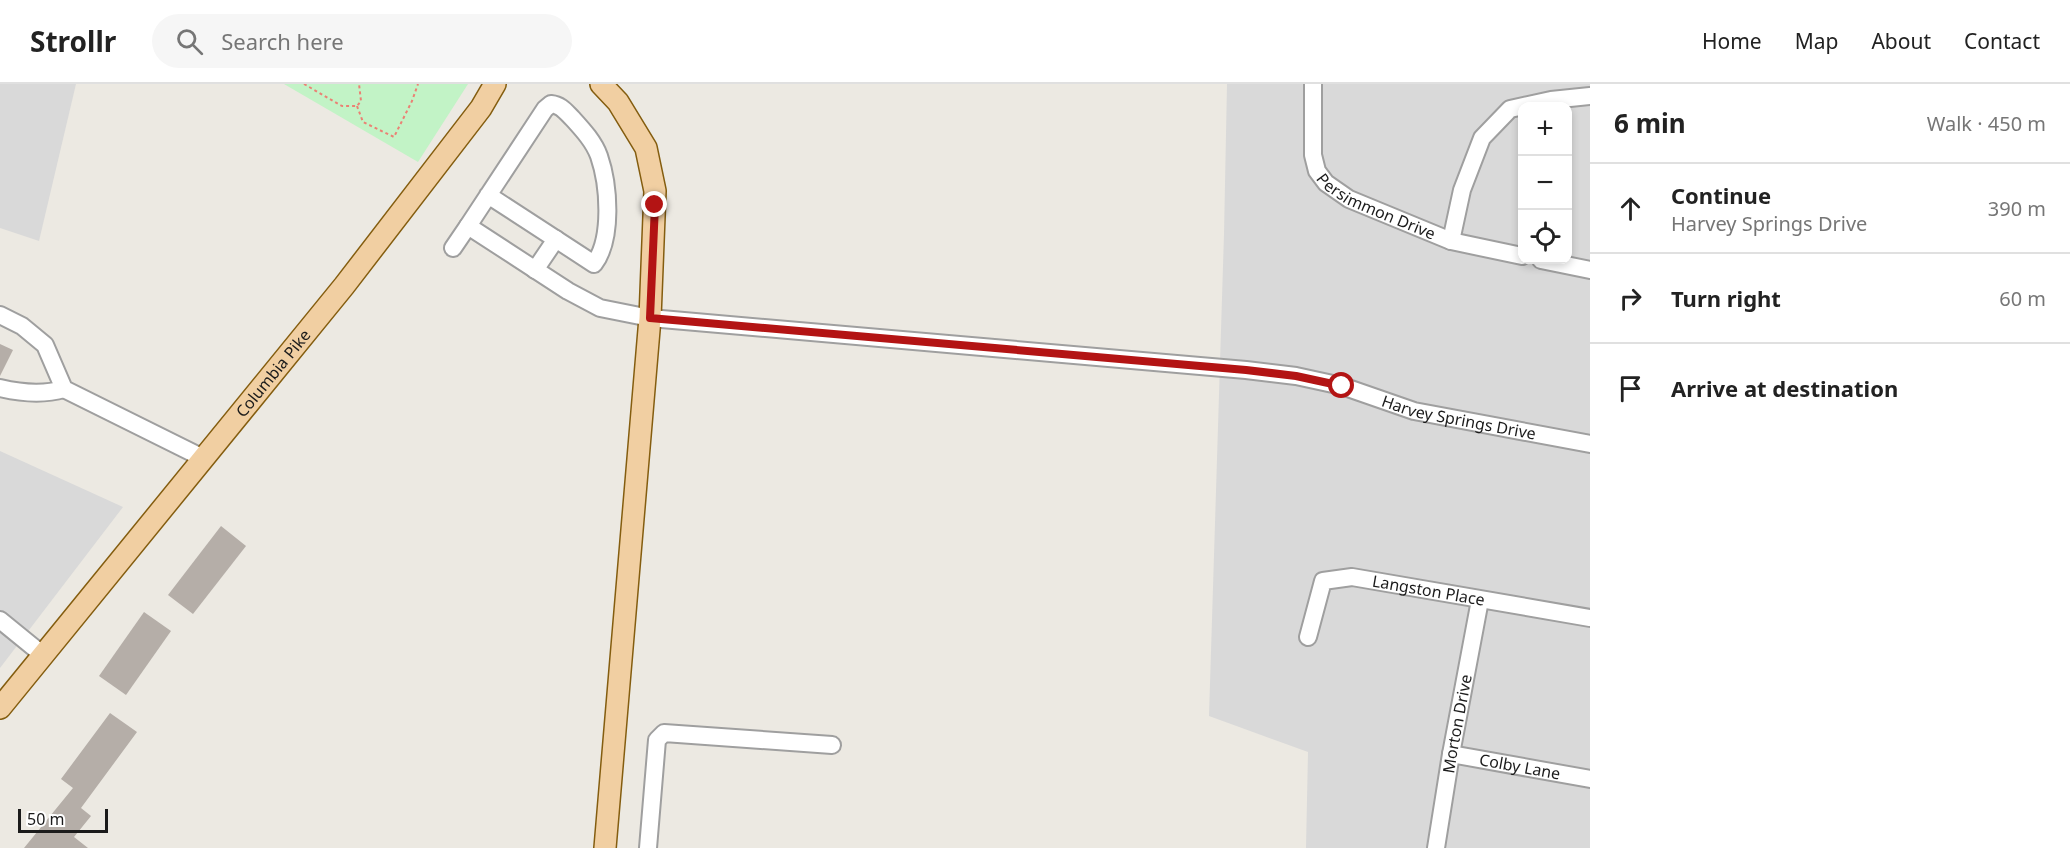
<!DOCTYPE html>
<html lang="en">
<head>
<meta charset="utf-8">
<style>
	:root { --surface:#fff; --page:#f6f6f6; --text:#222; --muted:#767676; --line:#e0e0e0 }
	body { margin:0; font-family:"Noto Sans",sans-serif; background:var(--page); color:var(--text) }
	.controls { position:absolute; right:18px; top:18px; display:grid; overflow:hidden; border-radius:12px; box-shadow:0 3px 9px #0003 }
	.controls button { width:54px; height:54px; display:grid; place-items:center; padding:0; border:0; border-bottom:2px solid var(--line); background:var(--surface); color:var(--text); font:30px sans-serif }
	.scale { position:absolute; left:18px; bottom:15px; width:90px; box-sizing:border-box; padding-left:6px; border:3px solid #1b1b1b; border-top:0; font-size:16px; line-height:21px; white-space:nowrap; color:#1b1b1b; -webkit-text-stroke:4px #fff; paint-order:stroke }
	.stop { position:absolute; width:18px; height:18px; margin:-14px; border:4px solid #b31414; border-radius:50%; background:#fff }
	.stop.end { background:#b31414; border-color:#fff; box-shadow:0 2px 6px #0008 }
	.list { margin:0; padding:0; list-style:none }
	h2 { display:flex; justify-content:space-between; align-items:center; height:78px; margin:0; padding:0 24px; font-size:26px }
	h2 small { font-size:20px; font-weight:400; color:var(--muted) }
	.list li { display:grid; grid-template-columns:39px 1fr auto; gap:18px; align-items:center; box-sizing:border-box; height:90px; padding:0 24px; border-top:2px solid var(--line) }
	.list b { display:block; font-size:22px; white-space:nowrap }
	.list p { margin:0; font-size:20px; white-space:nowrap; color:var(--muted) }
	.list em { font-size:20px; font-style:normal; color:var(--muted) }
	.icon { flex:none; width:33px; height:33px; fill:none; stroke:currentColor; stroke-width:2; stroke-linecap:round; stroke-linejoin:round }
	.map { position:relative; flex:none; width:1590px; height:764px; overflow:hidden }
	header { display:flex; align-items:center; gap:36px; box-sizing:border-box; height:84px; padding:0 30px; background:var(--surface); border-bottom:2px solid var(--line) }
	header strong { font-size:28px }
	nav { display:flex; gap:33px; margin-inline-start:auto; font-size:21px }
	.search { width:420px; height:54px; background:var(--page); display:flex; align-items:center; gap:15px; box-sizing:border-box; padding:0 21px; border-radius:33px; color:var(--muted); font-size:22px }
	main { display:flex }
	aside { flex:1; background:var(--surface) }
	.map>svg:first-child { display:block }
</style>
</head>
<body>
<header>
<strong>Strollr</strong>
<div class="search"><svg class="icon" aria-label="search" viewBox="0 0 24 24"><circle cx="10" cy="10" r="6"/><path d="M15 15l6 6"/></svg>Search here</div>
<nav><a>Home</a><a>Map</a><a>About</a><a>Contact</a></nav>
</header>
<main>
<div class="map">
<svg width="1590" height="764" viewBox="0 0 1590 764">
	<rect width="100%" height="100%" fill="#ece9e2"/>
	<!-- residential -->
	<g fill="#d9d9d9" fill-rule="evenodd">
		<polygon points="0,0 76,0 39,157 0,144"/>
		<path d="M1227 0H1590V764H1306L1308 668 1209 632 1224 150ZM1522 22H1568V176H1522Z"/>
		<polygon points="0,367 123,423 0,584"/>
	</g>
	<!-- park -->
	<polygon fill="#c2f3c6" points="284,0 468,0 418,78"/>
	<!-- building -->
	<g fill="#b5aea8">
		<polygon points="0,260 13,266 0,292"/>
		<polygon points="221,442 246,462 193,530 168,511"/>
		<polygon points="144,528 171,547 126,611 99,592"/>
		<polygon points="110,629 137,648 81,724 91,732 74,753 88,764 24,764 73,704 61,695"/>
	</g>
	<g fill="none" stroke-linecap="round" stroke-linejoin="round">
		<defs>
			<g id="minor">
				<path id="s1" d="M1313 0V71L1317 87 1326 99 1349 115 1451 157 1522 172"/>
				<path id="s2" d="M488 111 594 180C613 155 609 101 599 72 594 58 583 46 573 35 565 27 561 21 551 20L545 25 468 142 568 207 600 224 650 234 1246 286 1296 292 1342 302 1414 327 1590 360"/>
				<polyline points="1451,157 1462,106 1482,54 1510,25 1551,16 1590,12"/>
				<polyline points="453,164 468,142"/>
				<polyline points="1541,176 1590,186"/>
				<polyline points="535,186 556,155"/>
				<polyline points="0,231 22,242 45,261 64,305 203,374"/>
				<path d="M0 304C21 309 43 311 64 305"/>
				<polyline points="0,536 43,571"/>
				<path id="s3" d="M1308 553 1323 497 1352 493 1590 534"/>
				<path id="s4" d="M1451 670 1590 695"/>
				<polyline points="648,764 657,656 664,649 832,661"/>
				<path id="s5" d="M1436 764 1451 670 1480 516"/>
			</g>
			<g id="major">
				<polyline points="601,0 618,18 646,64 655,107 650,234 605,764"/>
				<path id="s6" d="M0 624 344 202 481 24 495 0"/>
			</g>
		</defs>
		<!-- minor casing -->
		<use href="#minor" stroke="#9f9f9f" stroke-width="20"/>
		<!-- major casing -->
		<use href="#major" stroke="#845d0f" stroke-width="24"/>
		<!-- path -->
		<g stroke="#eb8174" stroke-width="2" stroke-dasharray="3 3" stroke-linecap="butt">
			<polyline points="304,0 342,22 357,22 361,17 359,0"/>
			<polyline points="357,22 363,38 394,53 412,17 418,0"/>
		</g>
		<!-- minor -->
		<use href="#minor" stroke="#fff" stroke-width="16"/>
		<!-- major -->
		<use href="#major" stroke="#f1cfa2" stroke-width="21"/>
	</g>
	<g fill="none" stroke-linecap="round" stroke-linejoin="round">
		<!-- route -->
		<polyline stroke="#b31414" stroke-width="8" points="655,121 650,234 1246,286 1296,292 1342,302"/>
	</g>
	<g text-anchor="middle" stroke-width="4.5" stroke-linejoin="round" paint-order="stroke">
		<!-- street labels -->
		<g font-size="16" fill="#1b1b1b" stroke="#fff">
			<text dy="6" stroke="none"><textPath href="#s1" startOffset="158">Persimmon Drive</textPath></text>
			<text dy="6" stroke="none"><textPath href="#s6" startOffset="432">Columbia Pike</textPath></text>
			<text dy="6" stroke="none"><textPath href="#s2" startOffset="1482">Harvey Springs Drive</textPath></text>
			<text dy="6" stroke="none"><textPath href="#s3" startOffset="165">Langston Place</textPath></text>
			<text dy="6" stroke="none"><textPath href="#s5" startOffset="126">Morton Drive</textPath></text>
			<text dy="6" stroke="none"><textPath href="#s4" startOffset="70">Colby Lane</textPath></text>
		</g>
	</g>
</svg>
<div class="controls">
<button>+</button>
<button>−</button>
<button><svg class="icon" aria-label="locate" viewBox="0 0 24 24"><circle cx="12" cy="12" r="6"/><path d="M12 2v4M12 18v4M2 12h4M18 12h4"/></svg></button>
</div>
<div class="scale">50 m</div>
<div class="stop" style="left:1342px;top:302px"></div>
<div class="stop end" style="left:655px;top:121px"></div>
</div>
<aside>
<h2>6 min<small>Walk · 450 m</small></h2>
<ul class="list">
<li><svg class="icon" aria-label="ahead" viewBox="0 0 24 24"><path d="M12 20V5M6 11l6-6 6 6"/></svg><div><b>Continue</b><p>Harvey Springs Drive</p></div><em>390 m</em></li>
<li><svg class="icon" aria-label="right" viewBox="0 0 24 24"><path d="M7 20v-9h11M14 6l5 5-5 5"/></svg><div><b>Turn right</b></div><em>60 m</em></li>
<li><svg class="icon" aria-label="arrive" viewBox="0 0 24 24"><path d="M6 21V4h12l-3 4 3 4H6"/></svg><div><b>Arrive at destination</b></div></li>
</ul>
</aside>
</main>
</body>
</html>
